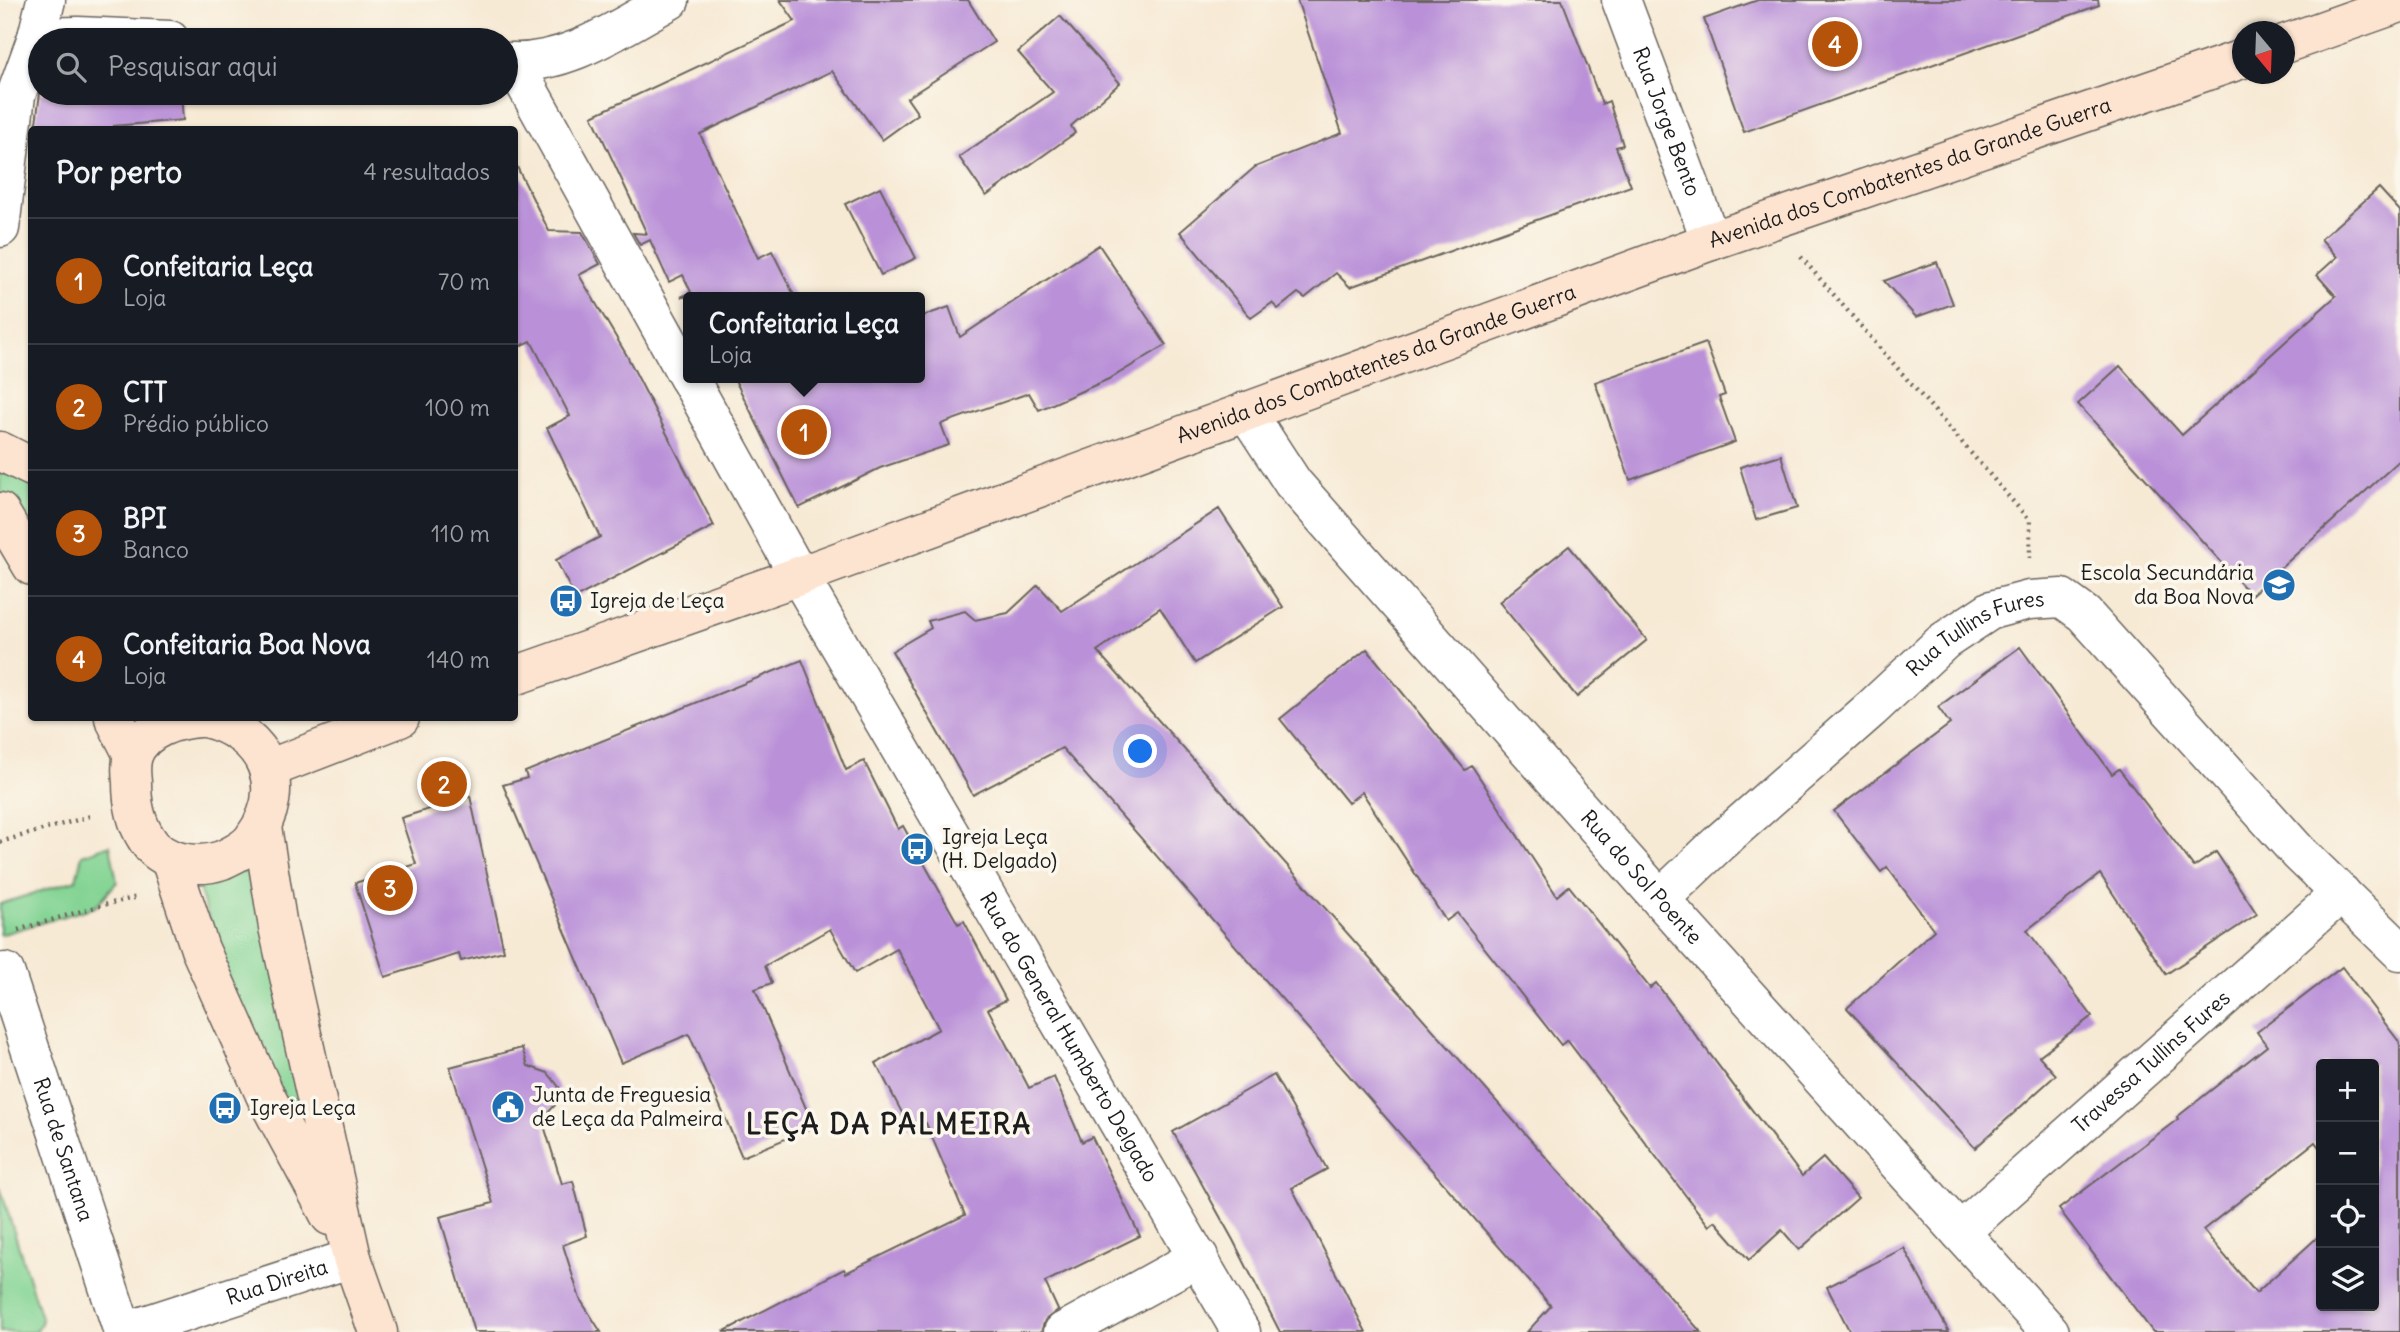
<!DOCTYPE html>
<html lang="pt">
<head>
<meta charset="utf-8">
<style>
	:root { --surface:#171b24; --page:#20242c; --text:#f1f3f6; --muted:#9ea1a6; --line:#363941; --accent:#b45309 }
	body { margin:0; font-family:Delius,sans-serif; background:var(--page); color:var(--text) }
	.controls { position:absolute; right:21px; bottom:21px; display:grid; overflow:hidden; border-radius:7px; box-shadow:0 2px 5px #0004 }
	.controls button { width:63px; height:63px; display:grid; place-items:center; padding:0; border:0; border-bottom:2px solid var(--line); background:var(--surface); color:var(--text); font:35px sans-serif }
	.compass { position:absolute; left:2232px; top:21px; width:63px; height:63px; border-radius:50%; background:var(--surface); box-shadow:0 2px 5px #0004; rotate:161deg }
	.you { position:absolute; left:1141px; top:752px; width:24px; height:24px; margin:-18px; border:5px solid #fff; border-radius:50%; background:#1a73e8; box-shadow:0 0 0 10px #1a73e833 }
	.badge { display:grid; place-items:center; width:46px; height:46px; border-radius:50%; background:var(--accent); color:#fff; font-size:23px; font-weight:700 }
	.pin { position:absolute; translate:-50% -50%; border:4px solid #fff; box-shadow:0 2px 7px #0006 }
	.popup { position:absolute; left:683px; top:292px; width:242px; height:91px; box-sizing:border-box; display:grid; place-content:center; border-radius:7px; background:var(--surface); filter:drop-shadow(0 2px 5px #0005); font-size:23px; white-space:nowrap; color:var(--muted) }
	.popup b { font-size:26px; color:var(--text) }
	.popup::after { content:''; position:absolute; left:50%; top:100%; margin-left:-14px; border:14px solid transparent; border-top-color:var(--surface) }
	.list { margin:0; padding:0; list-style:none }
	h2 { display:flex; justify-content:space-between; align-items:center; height:91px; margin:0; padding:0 28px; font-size:30px }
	h2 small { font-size:23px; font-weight:400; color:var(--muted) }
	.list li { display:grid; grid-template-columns:46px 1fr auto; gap:21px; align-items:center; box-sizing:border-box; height:126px; padding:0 28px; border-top:2px solid var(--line) }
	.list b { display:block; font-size:26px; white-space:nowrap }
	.list p { margin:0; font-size:23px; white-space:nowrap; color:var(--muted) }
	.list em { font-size:23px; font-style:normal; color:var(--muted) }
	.icon { flex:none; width:38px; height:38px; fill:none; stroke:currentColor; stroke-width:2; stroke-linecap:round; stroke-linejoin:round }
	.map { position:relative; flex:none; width:2400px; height:1332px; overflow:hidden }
	.search { position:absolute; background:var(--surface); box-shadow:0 2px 5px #0004; left:28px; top:28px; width:490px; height:77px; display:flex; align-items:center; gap:18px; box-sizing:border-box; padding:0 24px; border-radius:38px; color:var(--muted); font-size:26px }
	.panel { position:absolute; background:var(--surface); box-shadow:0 2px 5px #0004; left:28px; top:126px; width:490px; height:595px; border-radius:7px }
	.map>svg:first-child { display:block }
</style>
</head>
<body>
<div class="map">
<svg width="2400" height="1332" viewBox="0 0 2400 1332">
	<rect width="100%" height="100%" fill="#fbf7ec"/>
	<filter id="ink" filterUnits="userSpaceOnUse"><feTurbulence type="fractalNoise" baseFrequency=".0143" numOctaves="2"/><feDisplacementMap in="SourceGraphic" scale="14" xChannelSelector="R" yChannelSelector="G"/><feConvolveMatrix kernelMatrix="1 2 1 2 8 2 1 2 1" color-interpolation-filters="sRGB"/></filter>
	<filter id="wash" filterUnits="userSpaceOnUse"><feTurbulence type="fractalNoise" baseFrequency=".00686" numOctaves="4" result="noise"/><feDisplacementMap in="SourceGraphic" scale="28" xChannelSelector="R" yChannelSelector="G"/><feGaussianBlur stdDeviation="1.57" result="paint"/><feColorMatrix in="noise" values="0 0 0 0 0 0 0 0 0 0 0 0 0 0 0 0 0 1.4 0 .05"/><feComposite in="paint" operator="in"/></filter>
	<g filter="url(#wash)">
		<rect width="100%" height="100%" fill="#f7ead5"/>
		<!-- green -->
		<g fill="#84d494" stroke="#507858" stroke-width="2">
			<polygon points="0,451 31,467 31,566 0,512"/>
			<polygon points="249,844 352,1258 266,1097 191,864"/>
			<polygon points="110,845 117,882 95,907 0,935 0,904 76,880 82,855"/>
			<polygon points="0,1187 42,1321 36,1332 0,1332"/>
		</g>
		<g id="blocks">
			<!-- building -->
			<g fill="#ba91d8" fill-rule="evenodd">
				<polygon points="780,0 968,0 994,42 907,98 918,114 882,140 832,71 700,134 758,258 772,251 795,297 681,297 691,292 683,275 669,282 650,240 640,245 633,233 647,234 592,116 795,21"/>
				<polygon points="1297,0 1562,0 1602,104 1609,101 1623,145 1616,147 1631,186 1350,287 1336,273 1305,298 1298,293 1278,309 1272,303 1251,318 1180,232 1255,167 1342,133"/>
				<polygon points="1758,0 2098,0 2099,5 1744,132 1704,19"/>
				<polygon points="1060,16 1120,83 1071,126 1075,133 986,196 959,157 1053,92 1018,52"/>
				<polygon points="40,93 181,93 183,120 114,126 114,130 35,130"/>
				<polygon points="514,161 549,231 582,232 600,264 579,275 626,354 714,526 575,598 556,560 600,537 547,428 570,416 531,341 514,349"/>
				<polygon points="880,187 916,258 881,275 845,204"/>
				<polygon points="2379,188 2400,211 2400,460 2251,595 2078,404 2120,366 2182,435 2336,296 2317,275 2337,257 2321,239"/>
				<polygon points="1099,245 1166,345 1111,378 1039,410 1029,393 941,424 949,445 880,468 799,508 734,378 920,378 920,317 949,307 960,337"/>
				<polygon points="1937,262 1953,304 1916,317 1884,281"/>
				<polygon points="1706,343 1725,395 1719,397 1735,442 1630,480 1595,382"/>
				<polygon points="1781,455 1797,508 1756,520 1740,467"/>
				<polygon points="1219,509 1283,607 1195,663 1160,608 1097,651 1701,1332 1527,1332 1551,1306 1062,748 973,795 892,651 931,628 928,621 965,611 975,620 1008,613 1038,585 1062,611"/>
				<polygon points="1569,546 1647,640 1577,697 1499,602"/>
				<polygon points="2020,647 2112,774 2119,769 2194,867 2216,852 2257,914 2166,974 2100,874 2027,930 2092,1016 2039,1056 2056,1075 1975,1148 1847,1008 1934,930 1887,867 1881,872 1834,811 1950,724 1938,707"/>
				<polygon points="1367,649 1465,770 1472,766 1557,896 1569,886 1650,988 1656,983 1802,1176 1823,1158 1858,1198 1799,1250 1782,1230 1749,1260 1715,1221 1709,1226 1567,1040 1561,1045 1457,913 1446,921 1362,792 1348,803 1280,719"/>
				<polygon points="802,660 846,770 864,761 898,829 903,826 958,924 964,921 1006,1000 988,1009 1029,1088 1054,1077 1082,1142 1092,1137 1140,1236 1045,1282 1058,1310 1045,1320 1041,1332 723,1332 844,1269 846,1273 965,1215 926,1123 911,1130 876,1063 939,1029 897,949 855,973 830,929 765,966 772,983 755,989 814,1127 742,1157 689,1034 621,1063 503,785 527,778 525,772"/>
				<polygon points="470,796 504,951 461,961 459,954 385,977 355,883 416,864 401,818"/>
				<path d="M2342 967 2400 1043V1332H2153L2059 1209 2178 1119 2177 1117 2267 1046 2257 1032ZM2321 1064H2374V1306H2321V1234L2256 1293 2203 1230 2315 1142 2321 1150Z"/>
				<polygon points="522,1048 528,1066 548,1073 559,1087 557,1103 542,1119 562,1184 573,1181 587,1236 563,1245 580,1299 601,1332 474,1332 440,1217 493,1203 450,1067"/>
				<polygon points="1274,1075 1327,1169 1292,1188 1366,1332 1280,1332 1233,1240 1173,1132"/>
				<polygon points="1904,1248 1949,1332 1850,1332 1827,1287"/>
			</g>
		</g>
	</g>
	<g filter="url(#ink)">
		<use href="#blocks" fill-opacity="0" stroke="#69645d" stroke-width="2"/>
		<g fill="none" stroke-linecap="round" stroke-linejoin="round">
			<defs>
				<g id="minor">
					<path id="s1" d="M1621 0 1711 241"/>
					<polyline points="37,37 78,36 170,40"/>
					<path d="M506 62C567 66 619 28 670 0"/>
					<polyline points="513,62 688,377"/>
					<polyline points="0,228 16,95 37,37 46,0"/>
					<path id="s2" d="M689 378 799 576 1241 1332"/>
					<path id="s3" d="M1660 899 1720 842 1871 709 1944 641 1991 610 2029 600 2062 598 2084 614 2299 853 2400 951"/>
					<path id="s4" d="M0 973 5 972 123 1332"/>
					<path id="s5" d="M1960 1232 2341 893"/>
					<path id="s6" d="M124 1332 352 1258"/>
					<polyline points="1063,1332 1199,1257"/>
				</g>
				<g id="tertiary">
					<path id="s7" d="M1246 411 1293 483 1660 899 2050 1332"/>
				</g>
				<g id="secondary">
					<polyline points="2284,44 2400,3"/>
					<polyline points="0,451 32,467"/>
					<polyline points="0,512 32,566"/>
					<path id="s8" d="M514 676 799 576 1711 241 2242 59"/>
					<polyline points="114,718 133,755"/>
					<path d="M200 718C176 719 143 729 133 755 131 762 131 774 132 782 132 801 135 821 146 838 160 863 197 869 222 860 233 855 246 849 253 839 291 787 266 733 206 718"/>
					<polyline points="268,769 400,718"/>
					<polyline points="262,827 278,927 352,1258 378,1332"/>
					<polyline points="170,859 200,949 266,1097 330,1216"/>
				</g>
			</defs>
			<!-- minor casing -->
			<use href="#minor" stroke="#69645d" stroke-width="41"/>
			<!-- tertiary casing -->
			<use href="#tertiary" stroke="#69645d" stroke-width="41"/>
			<!-- secondary casing -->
			<use href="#secondary" stroke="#69645d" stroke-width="41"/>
			<!-- path -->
			<g stroke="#69645d" stroke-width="4.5" stroke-dasharray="2 5" stroke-linecap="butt">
				<polyline points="1801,257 2030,521 2030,558"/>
				<polyline points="0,842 91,816"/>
				<polyline points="18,930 95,907 138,897"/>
			</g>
			<!-- minor -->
			<use href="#minor" stroke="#fff" stroke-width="38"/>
			<!-- tertiary -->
			<use href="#tertiary" stroke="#fff" stroke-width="38"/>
			<!-- secondary -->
			<use href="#secondary" stroke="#fde4d1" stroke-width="38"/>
		</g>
	</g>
	<!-- icons -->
	<defs>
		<symbol id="school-disc" viewBox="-11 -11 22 22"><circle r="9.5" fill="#1f6fb2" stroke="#fbf7ec"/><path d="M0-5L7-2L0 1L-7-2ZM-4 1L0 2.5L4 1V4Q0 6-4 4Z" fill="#fff"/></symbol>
		<symbol id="bus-disc" viewBox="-11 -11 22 22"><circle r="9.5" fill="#1f6fb2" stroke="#fbf7ec"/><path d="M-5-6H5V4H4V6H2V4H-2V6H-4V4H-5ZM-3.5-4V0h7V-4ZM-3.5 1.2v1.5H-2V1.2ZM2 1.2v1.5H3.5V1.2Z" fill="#fff"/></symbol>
		<symbol id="civic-disc" viewBox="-11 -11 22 22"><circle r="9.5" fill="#1f6fb2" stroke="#fbf7ec"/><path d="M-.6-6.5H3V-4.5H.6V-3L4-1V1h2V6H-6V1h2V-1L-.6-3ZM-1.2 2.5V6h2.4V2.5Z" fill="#fff"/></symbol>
	</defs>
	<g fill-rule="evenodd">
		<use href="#school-disc" x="2260" y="566" width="38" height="38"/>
		<use href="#bus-disc" x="547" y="582" width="38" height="38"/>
		<use href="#bus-disc" x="898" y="830" width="38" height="38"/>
		<use href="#civic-disc" x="489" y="1088" width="38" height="38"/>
		<use href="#bus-disc" x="206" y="1089" width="38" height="38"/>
	</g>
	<g text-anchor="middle" stroke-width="7" stroke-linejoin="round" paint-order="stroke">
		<!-- street labels -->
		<g font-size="21" fill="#1c1c1c" stroke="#fbf7ec">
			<text dy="7" stroke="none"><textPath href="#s1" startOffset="130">Rua Jorge Bento</textPath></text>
			<text dy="7" stroke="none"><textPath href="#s8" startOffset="1484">Avenida dos Combatentes da Grande Guerra</textPath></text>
			<text dy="7" stroke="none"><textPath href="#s8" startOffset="917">Avenida dos Combatentes da Grande Guerra</textPath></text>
			<text dy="7" stroke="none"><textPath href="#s3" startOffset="416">Rua Tullins Fures</textPath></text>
			<text dy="7" stroke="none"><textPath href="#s7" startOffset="612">Rua do Sol Poente</textPath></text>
			<text dy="7" stroke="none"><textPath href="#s2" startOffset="761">Rua do General Humberto Delgado</textPath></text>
			<text dy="7" stroke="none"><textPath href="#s5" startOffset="256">Travessa Tullins Fures</textPath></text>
			<text dy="7" stroke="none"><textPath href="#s4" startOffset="192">Rua de Santana</textPath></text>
			<text dy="7" stroke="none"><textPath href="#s6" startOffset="161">Rua Direita</textPath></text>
		</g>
		<!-- poi labels -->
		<g font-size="21" fill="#1c1c1c" stroke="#fbf7ec" text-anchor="start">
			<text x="2254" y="580" text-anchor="end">Escola Secundária<tspan x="2254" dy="24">da Boa Nova</tspan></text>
			<text x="590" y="608">Igreja de Leça</text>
			<text x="942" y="844">Igreja Leça<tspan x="942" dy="24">(H. Delgado)</tspan></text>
			<text x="532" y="1102">Junta de Freguesia<tspan x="532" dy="24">de Leça da Palmeira</tspan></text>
			<text x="250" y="1115">Igreja Leça</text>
		</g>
		<!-- district labels -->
		<g font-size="28" font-weight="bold" letter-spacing="2" fill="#1c1c1c" stroke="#fbf7ec">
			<text x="889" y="1134">LEÇA DA PALMEIRA</text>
		</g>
	</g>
</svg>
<div class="controls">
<button>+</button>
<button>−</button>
<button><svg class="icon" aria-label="locate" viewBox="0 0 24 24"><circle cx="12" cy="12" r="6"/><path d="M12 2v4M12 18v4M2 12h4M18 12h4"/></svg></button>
<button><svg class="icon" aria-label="layers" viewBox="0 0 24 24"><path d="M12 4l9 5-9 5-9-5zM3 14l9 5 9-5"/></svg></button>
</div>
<svg class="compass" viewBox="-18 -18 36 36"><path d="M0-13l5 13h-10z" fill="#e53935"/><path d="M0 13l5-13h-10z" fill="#9ea1a6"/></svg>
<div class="you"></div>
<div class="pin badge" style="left:804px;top:432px">1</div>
<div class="popup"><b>Confeitaria Leça</b>Loja</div>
<div class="pin badge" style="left:444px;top:784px">2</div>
<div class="pin badge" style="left:390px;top:888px">3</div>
<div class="pin badge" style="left:1835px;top:44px">4</div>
<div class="search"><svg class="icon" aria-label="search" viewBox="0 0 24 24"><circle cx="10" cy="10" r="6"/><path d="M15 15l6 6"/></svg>Pesquisar aqui</div>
<section class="panel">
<h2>Por perto<small>4 resultados</small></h2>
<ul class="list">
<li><span class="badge">1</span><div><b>Confeitaria Leça</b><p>Loja</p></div><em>70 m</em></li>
<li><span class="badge">2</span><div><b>CTT</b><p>Prédio público</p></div><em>100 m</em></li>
<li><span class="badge">3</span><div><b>BPI</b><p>Banco</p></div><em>110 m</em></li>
<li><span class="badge">4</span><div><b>Confeitaria Boa Nova</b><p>Loja</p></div><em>140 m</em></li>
</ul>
</section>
</div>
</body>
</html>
